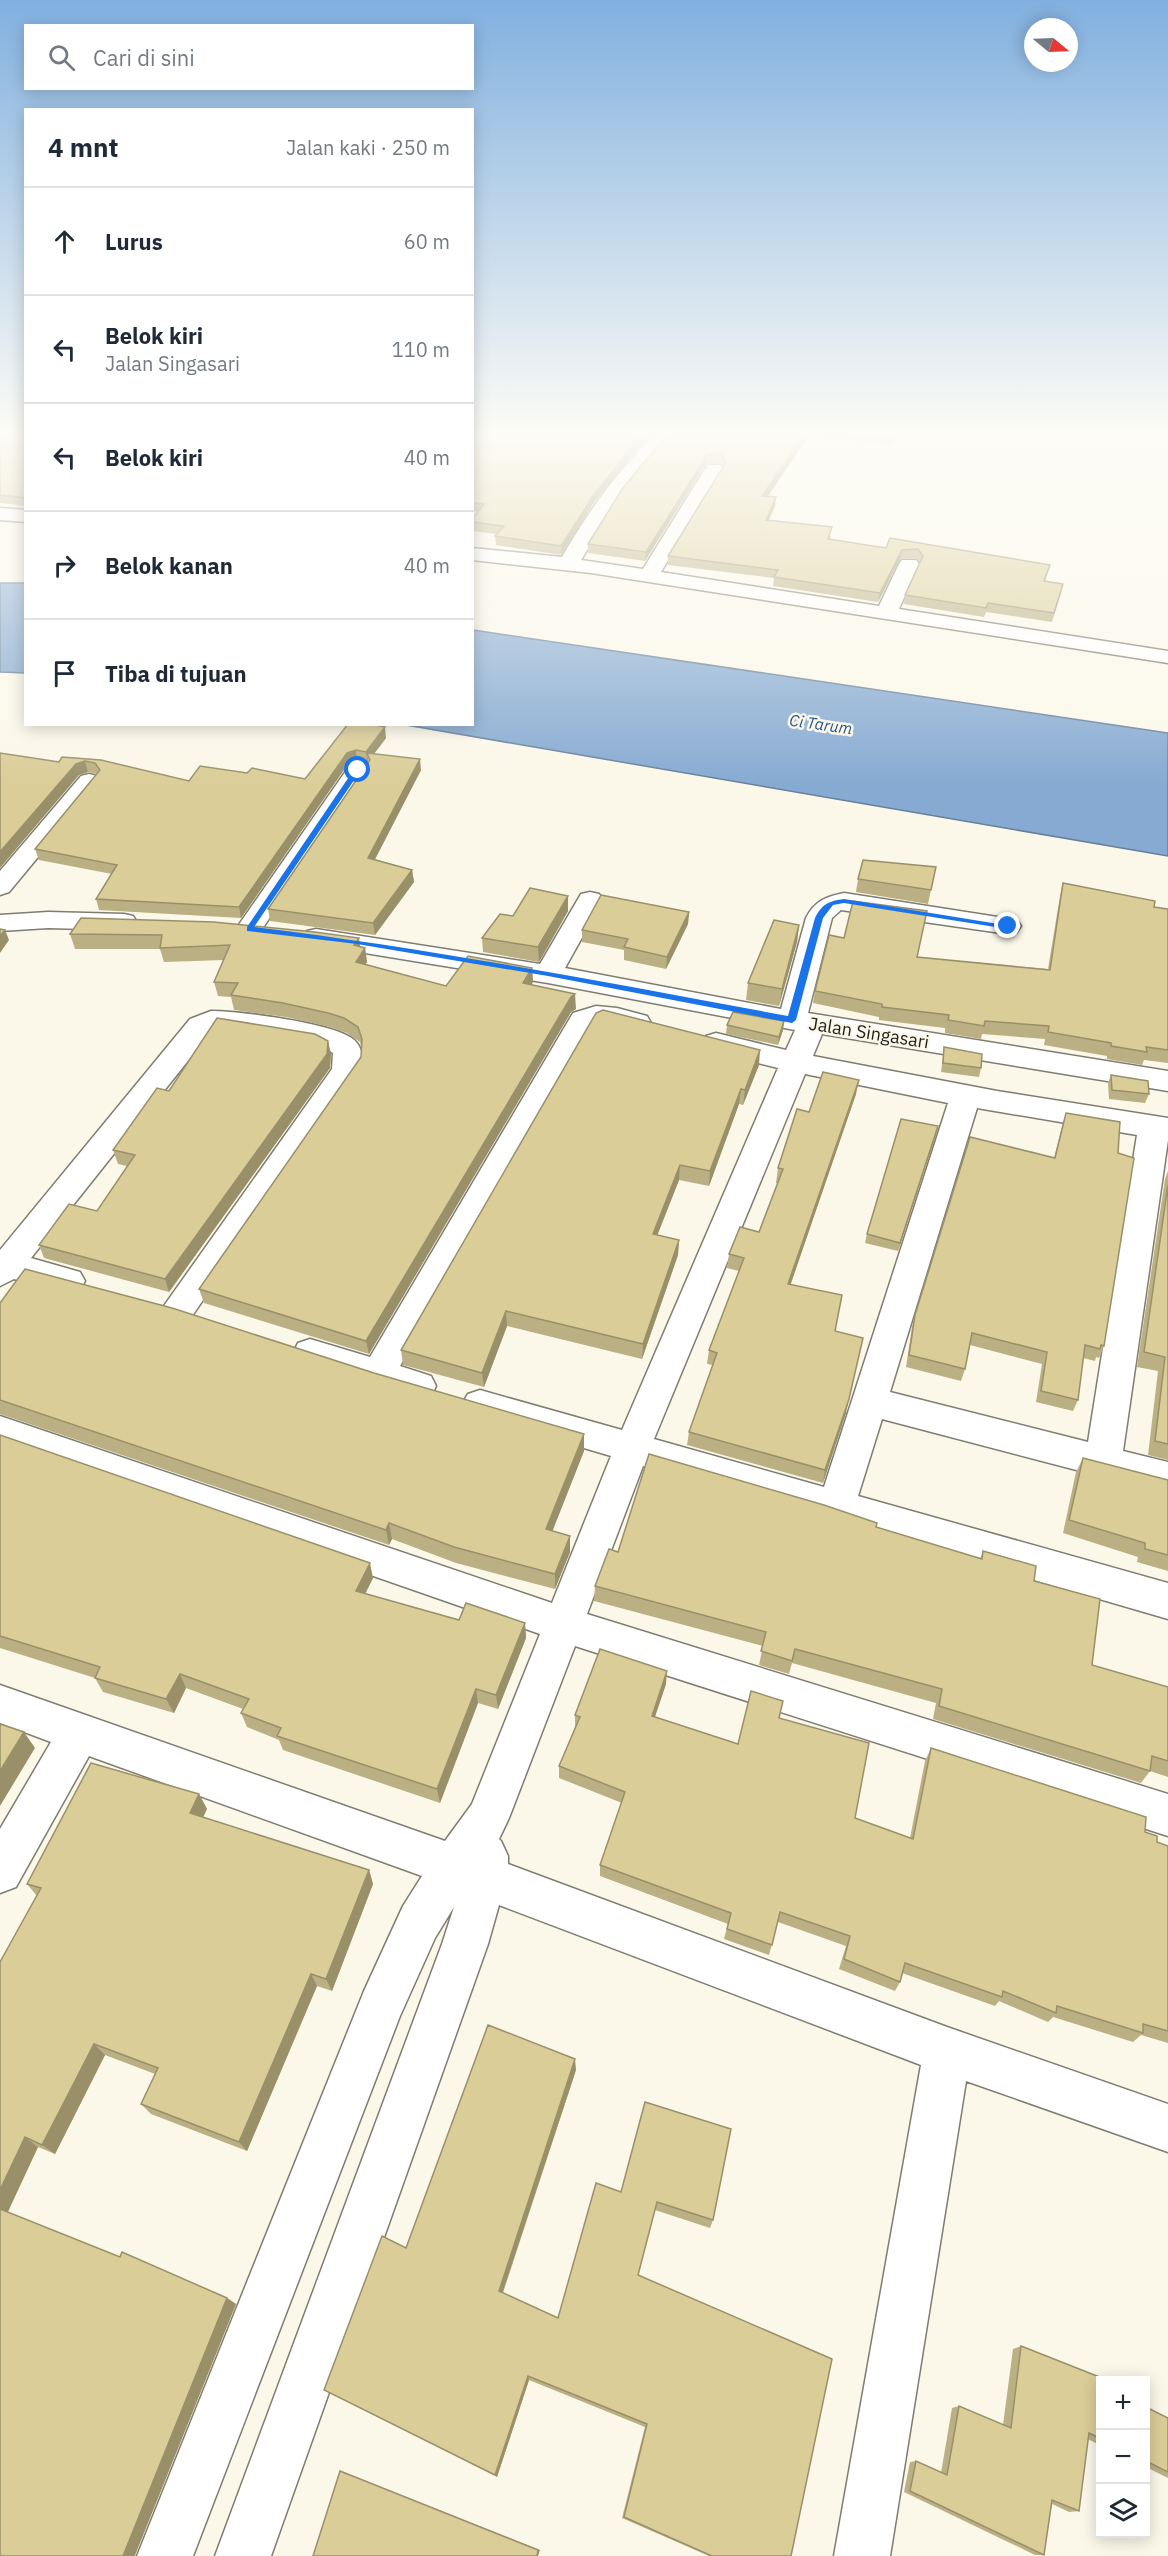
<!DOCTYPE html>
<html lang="id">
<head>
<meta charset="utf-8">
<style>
	:root { --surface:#fff; --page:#f2f2f3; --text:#1f2937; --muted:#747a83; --line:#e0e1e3 }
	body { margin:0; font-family:"IBM Plex Sans",sans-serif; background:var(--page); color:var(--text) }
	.controls { position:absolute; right:18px; bottom:18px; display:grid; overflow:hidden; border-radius:0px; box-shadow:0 3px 15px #0003 }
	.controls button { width:54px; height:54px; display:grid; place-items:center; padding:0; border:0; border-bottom:2px solid var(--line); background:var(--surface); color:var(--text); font:30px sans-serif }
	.compass { position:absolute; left:1024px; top:18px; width:54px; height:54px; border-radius:50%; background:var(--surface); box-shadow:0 3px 15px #0003; rotate:109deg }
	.stop { position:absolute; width:18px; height:18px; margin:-14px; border:4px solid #1a73e8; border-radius:50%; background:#fff }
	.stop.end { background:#1a73e8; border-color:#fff; box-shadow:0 2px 6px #0008 }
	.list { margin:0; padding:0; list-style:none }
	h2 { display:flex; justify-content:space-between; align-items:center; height:78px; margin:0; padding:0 24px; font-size:26px }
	h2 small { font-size:20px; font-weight:400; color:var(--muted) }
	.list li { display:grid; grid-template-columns:39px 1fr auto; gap:18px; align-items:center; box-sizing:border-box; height:108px; padding:0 24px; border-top:2px solid var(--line) }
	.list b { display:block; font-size:22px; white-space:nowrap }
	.list p { margin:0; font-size:20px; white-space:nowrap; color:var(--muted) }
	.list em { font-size:20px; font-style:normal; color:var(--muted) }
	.icon { flex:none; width:33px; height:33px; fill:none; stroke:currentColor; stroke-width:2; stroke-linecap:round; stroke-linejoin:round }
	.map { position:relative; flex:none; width:1168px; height:2556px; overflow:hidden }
	.search { position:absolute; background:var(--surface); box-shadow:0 3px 15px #0003; left:24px; top:24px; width:450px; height:66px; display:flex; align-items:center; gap:15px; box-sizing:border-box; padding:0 21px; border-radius:0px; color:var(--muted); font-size:22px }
	.panel { position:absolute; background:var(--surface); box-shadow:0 3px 15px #0003; left:24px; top:108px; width:450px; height:618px; border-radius:0px }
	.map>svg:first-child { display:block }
</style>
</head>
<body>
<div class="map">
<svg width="1168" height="2556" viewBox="0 0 1168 2556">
	<rect width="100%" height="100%" fill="#fbf8ea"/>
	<!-- water -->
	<g fill="#86aad2" stroke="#67809b" stroke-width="1.5">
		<polygon points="0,583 25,583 25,673 0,672"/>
		<polygon points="473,630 1168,733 1168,856 406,725 472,724"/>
	</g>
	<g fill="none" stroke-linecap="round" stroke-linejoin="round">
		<defs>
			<g id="minor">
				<path d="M661 429H680L648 462 621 495 581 560 643 569 705 469 708 465H720L723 469 661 572 879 606 899 564 902 560H916L919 564 899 609 1168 651V663L591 573 472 560V548L562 557C589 510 621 466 661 429Z"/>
				<polygon points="0,508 26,510 26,522 0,520"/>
				<polygon points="358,763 366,765 370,770 258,935 249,937 240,935 236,929 240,923 350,765"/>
				<polygon points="89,774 97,776 101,781 97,786 9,892 0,895 0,871 81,776"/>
				<path d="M590 892 599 894 603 900 565 968 781 1009 806 918C815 901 825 897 844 893L1017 920 1021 926 1017 932 1008 934 841 910 832 918 808 1013 1168 1071V1091L822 1034 813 1056 997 1091 1168 1118V1140L1123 1451 1168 1462V1494L882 1419 858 1496 1168 1583V1619L839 1523 836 1524 822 1518 643 1466 587 1614 1168 1794V1836L575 1646 509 1818 499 1839 501 1841 508 1856V1864L947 2027 1168 2104V2152L966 2081 890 2556H834L921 2065 499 1905 488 1944 271 2556H215L442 1944 454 1907 435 1938 400 2016 193 2556H137L364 1991 403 1906 422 1876 89 1756 16 1887 0 1893V1829L51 1742 0 1723V1685L445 1841 472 1804 540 1634 0 1446V1416L552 1603 611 1456 468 1414 462 1404 468 1394 480 1390 622 1430 778 1068 706 1050 702 1043 706 1036 716 1033 786 1050 795 1030 548 983 316 945 307 943 303 937 307 931 316 929 540 964 581 894ZM805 1074 948 1103 824 1487 654 1439ZM977 1108 1137 1135 1088 1442 890 1392Z"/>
				<polygon points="48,912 124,914 133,916 137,922 133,928 124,930 48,928 0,931 0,915"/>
				<path d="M596 1006 617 1008 647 1016 651 1023 647 1030C629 1035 612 1020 594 1026L400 1366 431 1376 436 1386 431 1396 419 1400 298 1363 293 1353 298 1343 310 1339 370 1357 573 1013Z"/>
				<path d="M211 1011C239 1011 333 1023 353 1039 365 1049 364 1065 356 1077L190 1319 178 1323 166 1319 161 1310 332 1069 333 1053C307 1036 256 1034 225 1029H216L210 1033 31 1258 80 1272 85 1281 80 1290 68 1294 14 1279 0 1286V1250L190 1019Z"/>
			</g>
		</defs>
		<!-- minor casing -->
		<use href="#minor" stroke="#7f7c70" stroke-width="3"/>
		<!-- minor -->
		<use href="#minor" fill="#fff" fill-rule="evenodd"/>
	</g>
	<!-- wall -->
	<g fill="#bbb083">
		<polygon points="0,429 26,429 26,506 0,503"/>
		<polygon points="675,429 903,429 890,445 810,434 767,496 775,506 769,520 831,536 830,539 886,548 890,538 1050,565 1045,581 1061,593 1052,622 986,612 984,617 904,604 905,595 920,563 916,558 900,559 878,602 773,586 774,578 668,565 668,556 723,467 720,463 706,464 645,561 588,553 588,544"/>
		<polygon points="472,434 631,457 593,504 561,555 496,545 495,536 497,534 472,531 472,519 478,512 472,511"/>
		<polygon points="348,724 386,738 374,754 421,770 375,859 412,870 414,882 375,935 270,921 268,909 368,763 368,762 367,763 357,761 348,764 241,918 99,910 96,899 112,874 39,860 35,849 97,774 88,772 79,775 59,762 62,757 189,781 247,773 305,779"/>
		<polygon points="858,879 931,890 928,904 856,892"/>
		<polygon points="1063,883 1154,907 1168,909 1168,1063 1144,1060 1142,1065 1107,1059 1107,1056 1044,1045 1045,1039 982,1034 981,1039 945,1033 945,1028 879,1020 879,1017 813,1003 815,991 917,957 1048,969 1060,896"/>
		<polygon points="568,896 568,911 539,962 483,952 482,938"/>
		<polygon points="689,912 688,924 666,969 624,960 624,950 582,942 582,930"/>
		<polygon points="81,918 360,947 365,948 367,962 365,964 446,986 532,968 533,982 531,985 576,1009 571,1012 369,1354 204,1303 199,1289 361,1057 361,1046 360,1042 347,1033 330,1027 286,1017 234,1010 231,997 218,996 214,982 224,960 164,962 160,949 75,949 70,934"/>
		<polygon points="799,925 797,942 779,1006 746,1000 748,983"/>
		<polygon points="784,1021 783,1030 778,1045 726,1034 727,1025"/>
		<polygon points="944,1047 981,1068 979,1077 941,1072"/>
		<polygon points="331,1054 330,1068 169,1292 44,1258 39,1245 97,1211 127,1166 118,1164 113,1150 169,1091"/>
		<polygon points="759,1065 743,1105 739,1104 709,1186 679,1180 657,1235 679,1240 678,1255 642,1359 507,1326 484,1387 403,1365 401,1350"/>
		<polygon points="1111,1075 1149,1094 1145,1103 1109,1099 1108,1083"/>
		<polygon points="856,1094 790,1285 835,1331 846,1413 823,1483 687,1445 689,1432 713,1365 707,1364 709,1350 739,1271 727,1268 729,1254 759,1232 778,1183 776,1183 778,1168 809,1112"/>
		<polygon points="1066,1113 1118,1153 1104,1346 1099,1358 1096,1357 1095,1361 1083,1358 1078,1400 1073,1411 1036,1402 1042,1364 970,1345 965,1369 961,1381 906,1367 912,1327 915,1315 1054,1158 1062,1126"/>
		<polygon points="938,1126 898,1251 865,1243 867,1234"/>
		<polygon points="1168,1171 1168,1460 1148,1455 1158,1371 1137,1367 1165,1179"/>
		<polygon points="0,1303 584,1451 552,1531 570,1552 555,1589 456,1563 392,1539 389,1545 0,1414"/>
		<polygon points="0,1435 373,1578 365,1594 459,1620 525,1623 526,1638 498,1709 478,1703 440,1803 283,1750 279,1740 247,1727 241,1713 243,1709 186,1688 174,1713 103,1692 95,1678 0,1648"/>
		<polygon points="1083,1458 1168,1480 1168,1571 1137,1562 1138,1557 1063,1533 1076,1472"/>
		<polygon points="876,1527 980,1559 983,1551 1034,1581 1092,1665 1168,1687 1168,1777 1150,1771 1141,1783 933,1719 936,1703 792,1663 789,1674 759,1665 763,1646 594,1601 595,1586 618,1552"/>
		<polygon points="666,1684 655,1717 738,1744 779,1718 855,1818 910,1838 925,1761 931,1748 1145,1832 1157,1842 1168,1846 1168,2043 1141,2035 1133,2042 1053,2017 1048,2022 999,2001 995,2006 902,1973 900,1982 895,1991 839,1969 846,1946 778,1922 769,1955 724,1939 728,1924 600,1876 600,1865 622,1803 559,1778 559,1766 575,1727 575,1715"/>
		<polygon points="199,1794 207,1809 203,1817 369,1870 373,1884 332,1991 317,1986 247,2151 151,2114 141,2104 155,2074 105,2055 55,2154 38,2147 7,2212 120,2257 227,2298 236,2304 135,2555 135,2556 0,2556 0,1962 37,1896 27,1884"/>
		<polygon points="576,2070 503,2293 558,2318 621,2192 645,2102 713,2220 710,2228 655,2210 638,2275 791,2556 709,2556 622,2518 645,2427 529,2380 497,2477 324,2390 406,2248"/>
		<polygon points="1021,2346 1101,2380 1101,2446 1088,2439 1079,2511 1069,2512 1052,2504 1044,2555 1035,2555 904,2492 910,2462 916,2461 941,2473 952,2408 959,2406 1003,2425 1013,2349"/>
		<polygon points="1146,2407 1168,2418 1168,2478 1146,2467"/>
	</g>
	<!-- shaded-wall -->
	<g fill="#99906a">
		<polygon points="649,429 657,429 631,457 593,504 561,555 561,546 593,496 631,448"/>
		<polygon points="808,429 810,429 810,434 762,505 762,496"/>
		<polygon points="897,429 903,429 890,445 891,437"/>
		<polygon points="707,455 706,464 645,561 646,552"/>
		<polygon points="776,497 775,506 765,528 766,520"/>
		<polygon points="902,550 900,559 878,602 880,593"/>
		<polygon points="385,727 386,738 370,759 367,753 368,762 367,763 366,752"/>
		<polygon points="356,750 357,761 348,764 241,918 239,907 347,753"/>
		<polygon points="420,759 421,770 370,869 368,858"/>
		<polygon points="85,761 88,772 79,775 0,868 0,852 76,764"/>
		<polygon points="412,870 414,882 375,935 373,923"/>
		<polygon points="568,896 568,911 539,962 538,947"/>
		<polygon points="689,912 688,924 666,969 667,957"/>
		<polygon points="799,925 797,942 779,1006 782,989"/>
		<polygon points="5,930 9,940 0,953 0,936"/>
		<polygon points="359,938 361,953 354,945"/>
		<polygon points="365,948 367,962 358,976 356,962"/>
		<polygon points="532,968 533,982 524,997 523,983"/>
		<polygon points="575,994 576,1009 571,1012 369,1354 366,1341 571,997"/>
		<polygon points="784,1021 783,1030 778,1045 779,1037"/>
		<polygon points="328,1041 331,1054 330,1068 169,1292 165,1279"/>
		<polygon points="760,1050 759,1065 743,1105 745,1090"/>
		<polygon points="859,1080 856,1094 786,1298 788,1284"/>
		<polygon points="741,1089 739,1104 709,1186 710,1171"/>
		<polygon points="938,1126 936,1135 898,1251 900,1243"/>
		<polygon points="680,1165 679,1180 652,1249 653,1234"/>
		<polygon points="679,1240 678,1255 642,1359 643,1344"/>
		<polygon points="506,1311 507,1326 484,1387 482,1373"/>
		<polygon points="849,1399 846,1413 823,1483 825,1470"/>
		<polygon points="584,1434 584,1451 547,1545 546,1529"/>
		<polygon points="389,1523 392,1539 389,1545 386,1530"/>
		<polygon points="570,1536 570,1552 555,1589 555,1574"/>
		<polygon points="370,1563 373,1578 359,1606 356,1591"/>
		<polygon points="525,1623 526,1638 498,1709 496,1695"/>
		<polygon points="667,1671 666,1684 651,1728 652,1716"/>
		<polygon points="180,1674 186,1688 174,1713 166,1699"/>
		<polygon points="476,1689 478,1703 440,1803 437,1789"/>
		<polygon points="24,1732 35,1748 0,1806 0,1771"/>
		<polygon points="199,1794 207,1809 198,1828 190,1813"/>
		<polygon points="369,1870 373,1884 332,1991 326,1979"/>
		<polygon points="311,1974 317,1986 247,2151 239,2142"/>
		<polygon points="94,2044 105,2055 55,2154 42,2145"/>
		<polygon points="575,2059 576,2070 501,2297 499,2291"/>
		<polygon points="25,2137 38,2147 7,2214 0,2210 0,2190"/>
		<polygon points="227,2298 236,2304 135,2555 135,2556 123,2556"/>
		<polygon points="528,2376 529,2380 497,2477 495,2475"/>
		<polygon points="340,2471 540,2550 538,2556 537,2556"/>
	</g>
	<!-- building -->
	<g fill="#dacd98" stroke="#99906a" stroke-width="1.5">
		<polygon points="0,429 26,429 26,498 0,495"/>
		<polygon points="479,429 649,429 631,448 593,496 561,546 495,536 504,526 472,522 472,519 484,504 472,503 472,434"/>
		<polygon points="675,429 808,429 762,496 776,497 766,520 832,527 828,539 886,548 890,538 1050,565 1044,581 1063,584 1054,613 988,603 986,608 905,595 923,556 918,549 902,550 880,593 774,577 778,570 668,556 726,462 721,454 707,455 646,552 588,544 623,488 650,455"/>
		<polygon points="838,429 897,429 891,437"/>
		<polygon points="348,724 370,724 385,727 366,752 356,750 347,753 239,907 96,899 117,865 35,849 100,770 95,763 85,761 76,764 0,852 0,753 59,762 62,757 101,760 189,781 200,766 247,773 252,768 305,779"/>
		<polygon points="367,753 420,759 368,858 412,870 373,923 268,909 370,760"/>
		<polygon points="863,860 936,867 931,890 858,879"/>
		<polygon points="1063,883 1155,901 1154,907 1168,909 1168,1050 1146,1047 1147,1052 1111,1046 1111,1043 1048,1032 1049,1026 985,1021 984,1026 948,1020 949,1015 882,1007 882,1004 815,991 829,935 844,938 853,901 927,911 917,957 1050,970"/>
		<polygon points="530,888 568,896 538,947 482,938 500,914 513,916"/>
		<polygon points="601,895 689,912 667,957 624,947 628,939 582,930"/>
		<polygon points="81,918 214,922 315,932 359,938 354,945 365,948 356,962 446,986 468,956 532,968 523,983 575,994 571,997 366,1341 199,1289 361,1057 362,1039 358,1027 344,1018 328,1013 283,1003 231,995 238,983 214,982 230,945 160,948 162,935 70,934"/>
		<polygon points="774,920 799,925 782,989 748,983"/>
		<polygon points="0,929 5,930 0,936"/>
		<polygon points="603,1010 760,1050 745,1090 741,1089 710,1171 680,1165 653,1234 679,1240 643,1344 506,1311 482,1373 401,1350 596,1013"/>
		<polygon points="733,1012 784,1021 779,1037 727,1025"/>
		<polygon points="217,1018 315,1034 328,1041 327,1054 165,1279 39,1245 69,1204 97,1211 135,1155 113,1150 157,1088 169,1091"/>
		<polygon points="944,1047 982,1054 981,1068 943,1063"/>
		<polygon points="823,1072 859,1080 788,1284 842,1295 835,1331 863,1338 849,1399 825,1470 689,1432 717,1353 709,1350 744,1258 729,1254 740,1227 759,1232 783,1169 778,1168 797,1109 809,1112"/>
		<polygon points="1111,1075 1148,1081 1149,1094 1112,1090"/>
		<polygon points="1066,1113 1120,1122 1118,1153 1134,1158 1104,1346 1101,1345 1100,1349 1085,1345 1078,1400 1041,1391 1047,1352 972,1333 965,1369 909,1355 915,1315 970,1137 1055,1158"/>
		<polygon points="901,1119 938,1126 900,1243 867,1234"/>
		<polygon points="1168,1185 1168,1444 1155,1441 1165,1357 1144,1352"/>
		<polygon points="25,1269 172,1308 374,1373 584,1434 546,1529 570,1536 555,1574 454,1547 389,1523 386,1530 0,1400 0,1303"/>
		<polygon points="0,1435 370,1563 356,1591 459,1620 466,1603 525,1623 496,1695 476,1689 437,1789 277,1736 281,1728 241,1713 249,1699 180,1674 166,1699 95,1678 100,1667 0,1636"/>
		<polygon points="649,1454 824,1505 877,1523 876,1527 982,1559 983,1551 1036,1566 1034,1581 1100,1599 1092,1665 1168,1687 1168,1761 1152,1756 1150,1771 939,1706 942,1689 795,1649 792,1661 761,1651 766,1632 595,1586 609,1549 618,1552"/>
		<polygon points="1083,1458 1168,1480 1168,1555 1145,1549 1145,1543 1069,1520"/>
		<polygon points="600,1649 667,1671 652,1716 738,1744 751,1691 783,1701 779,1718 869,1743 855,1818 913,1839 931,1748 1146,1817 1145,1832 1157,1836 1157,1842 1168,1846 1168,2031 1143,2024 1143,2033 1057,2006 1056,2013 1003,1991 1002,1997 905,1963 900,1982 844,1959 850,1936 780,1912 772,1945 727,1929 731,1913 600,1865 625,1792 559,1766 580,1717 575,1715"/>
		<polygon points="0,1724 24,1732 0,1771"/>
		<polygon points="91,1763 199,1794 190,1813 369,1870 326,1979 311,1974 239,2142 141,2104 158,2068 94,2044 42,2145 25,2137 0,2190 0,1962 41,1888 27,1884"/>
		<polygon points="488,2025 575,2059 499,2291 558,2318 596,2183 621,2192 645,2102 731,2129 713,2220 657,2202 638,2275 832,2359 791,2556 712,2556 624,2517 647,2424 528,2376 495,2475 324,2390 382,2236 406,2248"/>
		<polygon points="0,2209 120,2257 122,2252 227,2298 123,2556 0,2556"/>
		<polygon points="1021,2346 1102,2378 1101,2380 1101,2439 1089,2433 1079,2511 1052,2500 1044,2555 910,2491 916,2461 947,2475 959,2406 1011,2428"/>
		<polygon points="1146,2407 1168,2418 1168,2472 1146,2461"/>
		<polygon points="340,2471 538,2550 537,2556 313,2556"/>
	</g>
	<!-- sky -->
	<linearGradient id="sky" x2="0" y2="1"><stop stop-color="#81b0df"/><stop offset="0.55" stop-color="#fdfcf6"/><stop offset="1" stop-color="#fdfcf6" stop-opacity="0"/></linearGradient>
	<rect width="1168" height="787" fill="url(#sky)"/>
	<!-- route -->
	<path fill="#1a73e8" d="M355 768 361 770 254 927C434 949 611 983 788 1016L815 918C822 904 829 901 844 899L1011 926 1008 929 844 903 833 905 823 918 796 1020 792 1023 548 976 357 944 247 931V927Z"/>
	<g text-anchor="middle" stroke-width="5" stroke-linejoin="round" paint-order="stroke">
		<!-- far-water labels -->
		<g font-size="16" font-style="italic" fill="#26578b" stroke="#fbf8ea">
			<text transform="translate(821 724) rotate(8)" y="6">Ci Tarum</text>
		</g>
		<!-- street labels -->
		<g font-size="18" fill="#201f1a" stroke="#fbf8ea">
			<text transform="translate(869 1033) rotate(9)" y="6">Jalan Singasari</text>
		</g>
	</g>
</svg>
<div class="controls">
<button>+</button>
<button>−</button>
<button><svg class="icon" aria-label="layers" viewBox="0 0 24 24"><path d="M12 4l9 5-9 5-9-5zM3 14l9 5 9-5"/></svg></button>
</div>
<svg class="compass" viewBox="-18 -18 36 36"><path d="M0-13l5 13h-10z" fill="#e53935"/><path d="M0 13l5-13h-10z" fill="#747a83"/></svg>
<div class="stop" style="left:358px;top:770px"></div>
<div class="stop end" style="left:1008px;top:926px"></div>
<div class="search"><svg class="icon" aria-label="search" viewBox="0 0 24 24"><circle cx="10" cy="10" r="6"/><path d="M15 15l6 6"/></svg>Cari di sini</div>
<section class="panel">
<h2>4 mnt<small>Jalan kaki · 250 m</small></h2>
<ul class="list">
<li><svg class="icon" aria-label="ahead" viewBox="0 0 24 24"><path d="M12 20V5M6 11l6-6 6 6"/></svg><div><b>Lurus</b></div><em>60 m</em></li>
<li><svg class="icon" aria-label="left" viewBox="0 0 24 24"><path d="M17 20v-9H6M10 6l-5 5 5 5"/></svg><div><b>Belok kiri</b><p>Jalan Singasari</p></div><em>110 m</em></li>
<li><svg class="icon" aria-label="left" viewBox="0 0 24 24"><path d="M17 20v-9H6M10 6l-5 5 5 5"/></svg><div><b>Belok kiri</b></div><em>40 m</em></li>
<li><svg class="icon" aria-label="right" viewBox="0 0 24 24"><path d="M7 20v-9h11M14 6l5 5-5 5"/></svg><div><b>Belok kanan</b></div><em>40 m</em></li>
<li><svg class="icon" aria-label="arrive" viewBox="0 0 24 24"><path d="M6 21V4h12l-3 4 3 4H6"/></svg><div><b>Tiba di tujuan</b></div></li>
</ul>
</section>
</div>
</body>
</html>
